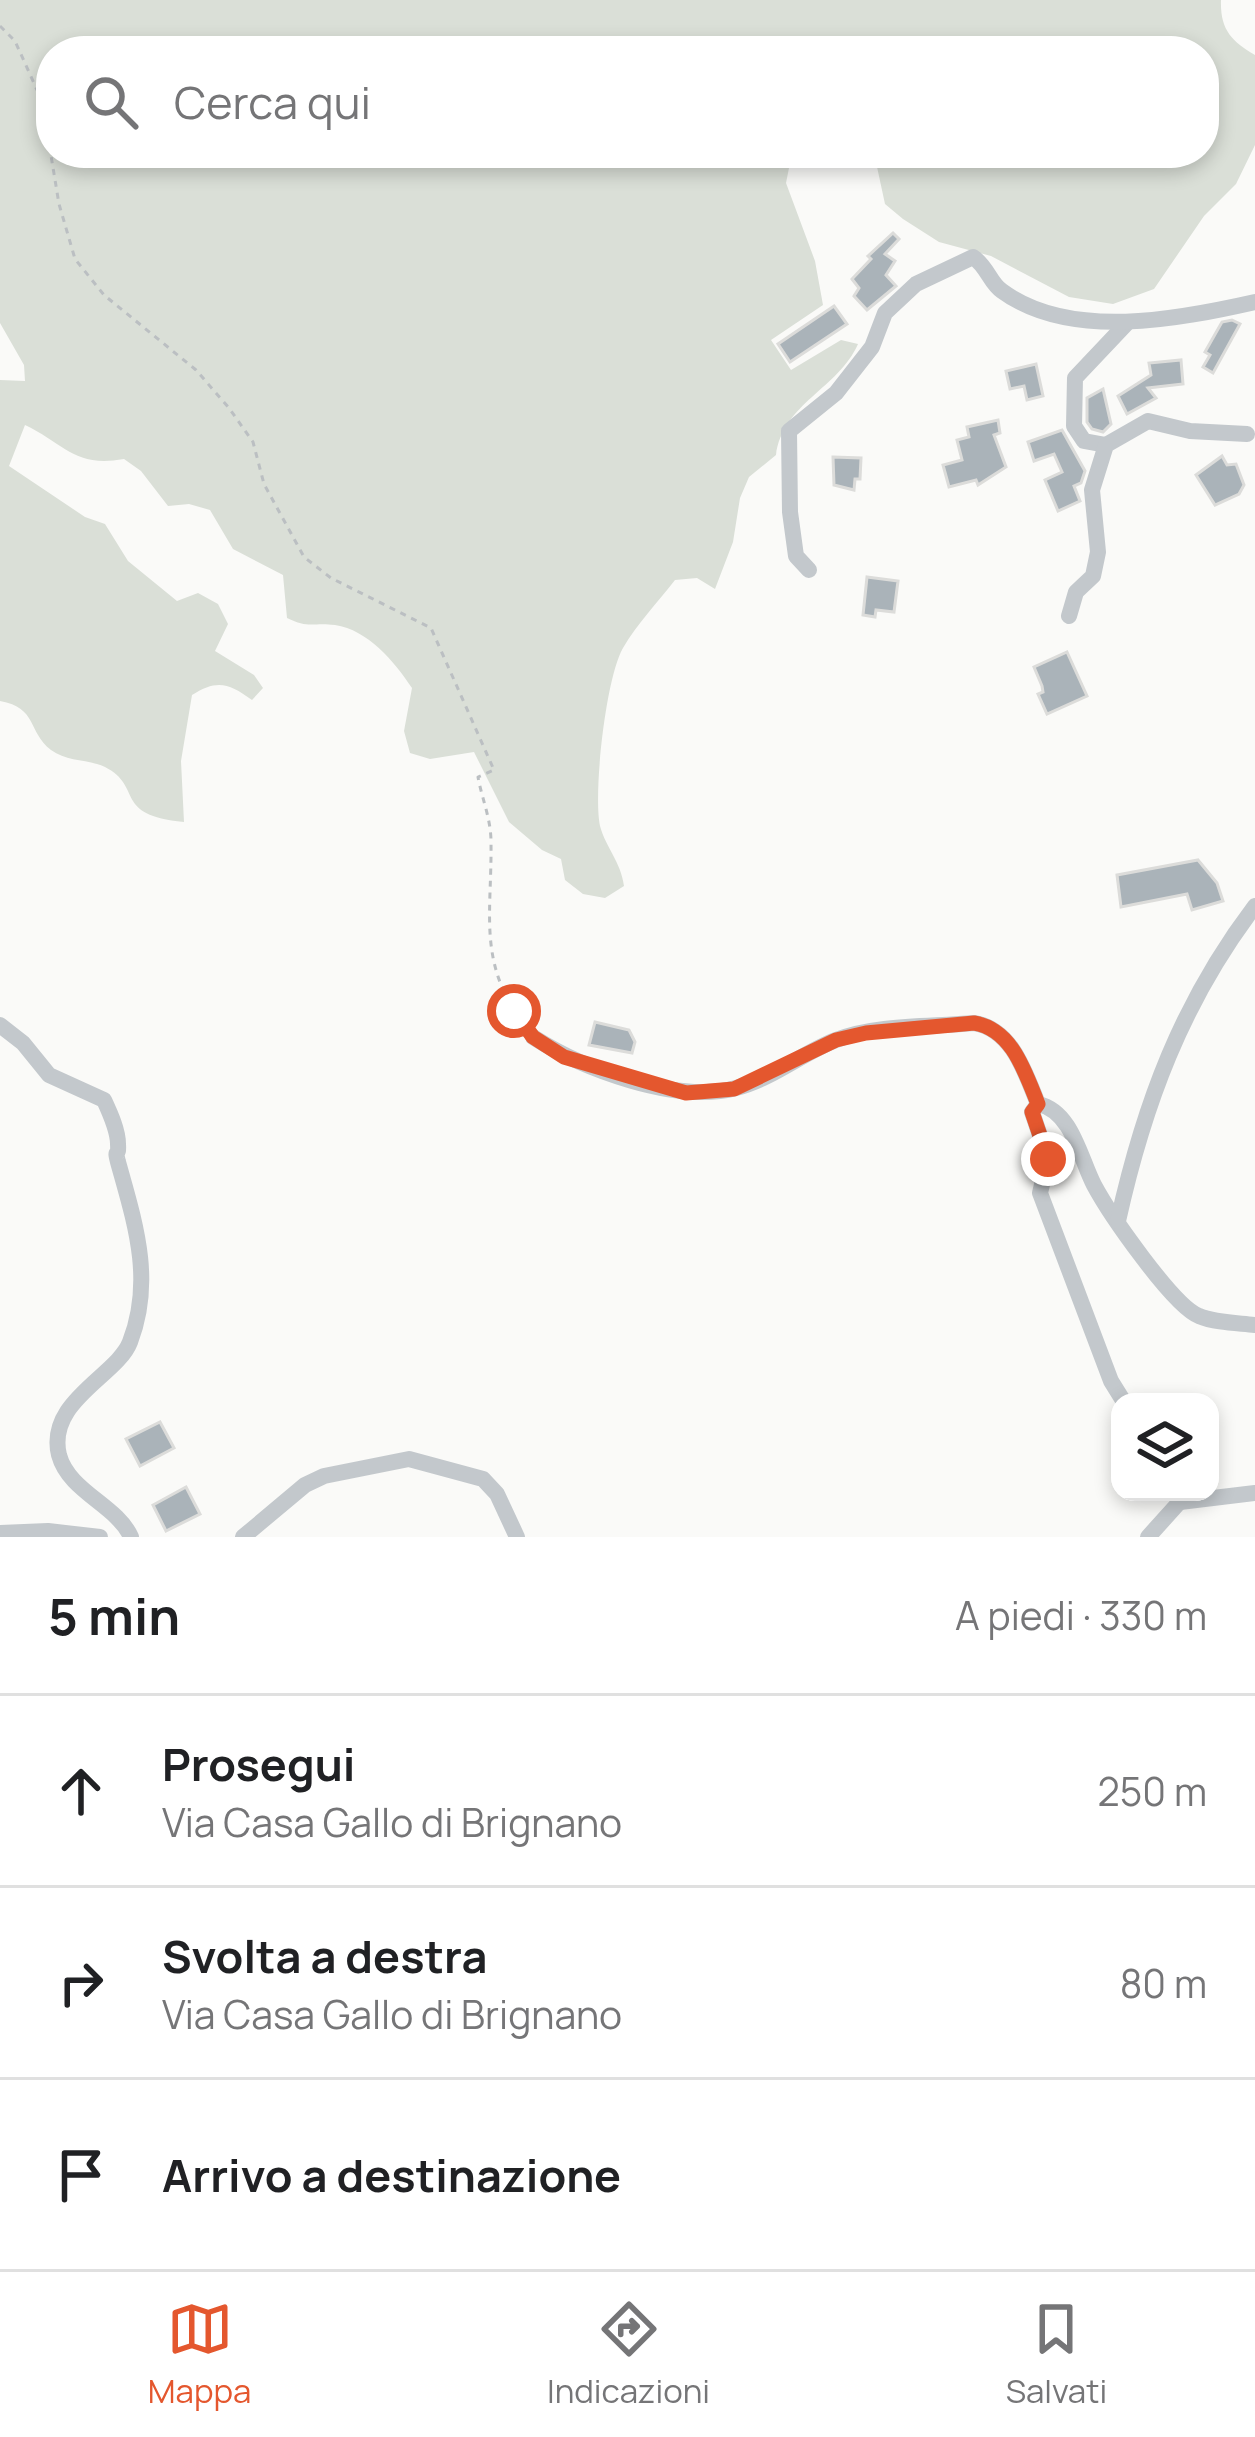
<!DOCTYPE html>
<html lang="it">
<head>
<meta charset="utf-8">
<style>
	:root { --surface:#fff; --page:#f6f6f6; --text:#202124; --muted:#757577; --line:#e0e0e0; --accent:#e4572e }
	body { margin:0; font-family:Manrope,sans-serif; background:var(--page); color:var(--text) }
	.controls { position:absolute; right:36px; bottom:36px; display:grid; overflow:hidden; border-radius:24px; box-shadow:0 6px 18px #0003 }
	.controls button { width:108px; height:108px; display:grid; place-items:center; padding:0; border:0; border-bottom:3px solid var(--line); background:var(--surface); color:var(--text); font:60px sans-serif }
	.stop { position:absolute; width:36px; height:36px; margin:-27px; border:9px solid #e4572e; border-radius:50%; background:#fff }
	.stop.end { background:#e4572e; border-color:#fff; box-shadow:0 3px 12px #0008 }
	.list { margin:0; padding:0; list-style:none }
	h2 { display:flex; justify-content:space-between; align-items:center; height:156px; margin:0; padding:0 48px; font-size:51px }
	h2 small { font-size:39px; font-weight:400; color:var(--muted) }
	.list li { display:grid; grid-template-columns:78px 1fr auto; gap:36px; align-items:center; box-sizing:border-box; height:192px; padding:0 48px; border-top:3px solid var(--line) }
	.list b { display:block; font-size:45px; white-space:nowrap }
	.list p { margin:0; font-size:39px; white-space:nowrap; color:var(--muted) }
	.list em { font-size:39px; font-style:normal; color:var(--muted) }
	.icon { flex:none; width:66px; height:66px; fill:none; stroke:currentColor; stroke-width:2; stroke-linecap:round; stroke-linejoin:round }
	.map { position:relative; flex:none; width:1255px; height:1537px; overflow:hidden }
	.search { position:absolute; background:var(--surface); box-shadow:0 6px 18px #0003; left:36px; right:36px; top:36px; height:132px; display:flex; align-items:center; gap:30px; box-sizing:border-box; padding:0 42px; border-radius:48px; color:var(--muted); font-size:45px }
	.sheet { height:732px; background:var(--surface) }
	nav { display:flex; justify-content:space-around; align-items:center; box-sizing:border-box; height:168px; border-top:3px solid var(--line); background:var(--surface); font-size:33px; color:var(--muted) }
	nav a { display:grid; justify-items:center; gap:6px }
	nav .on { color:var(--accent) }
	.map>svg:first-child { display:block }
</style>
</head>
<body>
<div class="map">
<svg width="1255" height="1537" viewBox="0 0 1255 1537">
	<rect width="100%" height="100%" fill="#fafaf8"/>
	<!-- green -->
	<path fill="#dadfd7" d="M0 0H1221C1220 29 1231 41 1255 55V145L1236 184 1204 216 1154 289 1113 304 1069 297 991 256 939 242 903 219 885 204 874 153H1204V51H51V153H792L786 183 815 261 823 305 771 340 791 370 841 340 858 344C838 389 783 403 776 455L749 477 740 498 733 542 715 589 697 578 675 580C658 602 637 624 623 648 606 677 593 792 600 826 606 848 621 862 624 886L605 898 583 894 565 880 561 859 542 850 509 822 474 752 430 759 410 753 404 731 412 688C394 661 368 630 335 625 313 622 309 629 287 618L283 575 233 549 210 510 189 504 168 506 141 471 124 459C74 468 65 444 25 425L9 466 85 517 105 524 128 561 177 601 198 593 218 604 228 624 215 651 254 675 263 688 252 700C229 683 217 679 192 695L181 761 184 822C112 815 144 787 105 767 88 759 67 762 51 750 27 731 38 708 0 701V380L25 381 24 365 0 323Z"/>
	<!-- building -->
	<g fill="#aab3b9" stroke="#dcdcda" stroke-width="3">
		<polygon points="893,233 899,239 885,254 895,261 886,275 896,286 867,310 854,296 859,288 852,279 871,259 868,256"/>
		<polygon points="834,306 847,324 790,362 778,344"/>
		<polygon points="1232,320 1240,324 1213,373 1203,367 1210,355 1205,352 1222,322"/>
		<polygon points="1181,360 1183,384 1148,388 1156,398 1127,414 1118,396 1151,375 1149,363"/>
		<polygon points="1036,364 1043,396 1027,400 1024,386 1010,389 1006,371"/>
		<polygon points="1103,389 1111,424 1103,432 1092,429 1087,422 1087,398"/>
		<polygon points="998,420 1000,433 994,435 1006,467 978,485 976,480 949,487 943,465 962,460 957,440 969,437 967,427"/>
		<polygon points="1062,430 1085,471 1081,483 1074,486 1080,501 1058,511 1045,480 1062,472 1054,454 1034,461 1028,442"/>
		<polygon points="1222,456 1227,465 1236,464 1244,485 1239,494 1215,505 1196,475"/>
		<polygon points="833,457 861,458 860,479 855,479 854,490 834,485"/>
		<polygon points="867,577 898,581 894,612 876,610 875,617 863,615"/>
		<polygon points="1067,652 1087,696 1047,714 1038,694 1043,692 1042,686 1034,667"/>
		<polygon points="1198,860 1217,883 1223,901 1192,910 1187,894 1121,907 1117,875"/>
		<polygon points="595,1022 629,1030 635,1042 632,1053 589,1045"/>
		<polygon points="160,1422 174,1448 140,1466 126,1439"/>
		<polygon points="186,1487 200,1514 166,1531 153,1505"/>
	</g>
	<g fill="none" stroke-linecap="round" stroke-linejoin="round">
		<!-- path -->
		<path stroke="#bbbfc2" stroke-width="3" stroke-dasharray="6 6" stroke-linecap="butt" d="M0 26 15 41 42 101 59 204 75 259 104 295 196 370 229 408 253 442 264 484 304 557 331 578 431 628 494 770 478 777C482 799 491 819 491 842 492 915 477 963 525 1026"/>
		<!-- street -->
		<g stroke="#c3c8cc" stroke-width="16">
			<polyline points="1106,445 1084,441 1074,426 1075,378 1127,323"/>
			<path d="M809 570 796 556 790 512 789 431 836 393 872 347 885 313 916 284 973 257C987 266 990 283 1002 291 1070 341 1180 319 1255 302"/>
			<polyline points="1069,616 1076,592 1093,576 1098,552 1092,490 1106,445 1148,421 1190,431 1247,434"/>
			<path d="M0 1025 23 1043 49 1075 104 1100C110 1113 118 1130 118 1144 119 1160 114 1146 118 1162 135 1223 154 1280 130 1342 117 1376 46 1401 59 1455 69 1492 117 1505 131 1537"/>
			<path d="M533 1037C583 1069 676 1104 736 1088 772 1079 802 1053 836 1040 877 1024 931 1027 974 1023 1012 1029 1025 1072 1038 1104L1032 1112 1048 1159 1040 1193 1111 1381 1124 1402"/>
			<path d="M1038 1104C1072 1111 1080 1158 1094 1185 1109 1213 1173 1306 1199 1316 1216 1323 1238 1323 1255 1325"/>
			<path d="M1118 1221C1144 1104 1182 1002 1255 906"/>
			<polyline points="1180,1502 1255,1493"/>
			<polyline points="0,1533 48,1531 100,1537"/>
			<polyline points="243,1537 305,1485 324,1476 409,1459 483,1479 497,1494 517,1537"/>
			<polyline points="1148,1537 1184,1497"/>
		</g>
	</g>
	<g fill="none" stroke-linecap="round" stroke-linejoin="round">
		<!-- route -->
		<path stroke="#e4572e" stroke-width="15" d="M514 1011 533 1037 564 1057 686 1093 734 1089 836 1040 866 1033 974 1023C1012 1029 1025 1072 1038 1104L1032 1112 1048 1159"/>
	</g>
</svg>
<div class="controls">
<button><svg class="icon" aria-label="layers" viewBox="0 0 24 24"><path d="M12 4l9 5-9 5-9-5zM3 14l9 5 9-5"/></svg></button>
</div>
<div class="stop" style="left:514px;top:1011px"></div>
<div class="stop end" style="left:1048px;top:1159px"></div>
<div class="search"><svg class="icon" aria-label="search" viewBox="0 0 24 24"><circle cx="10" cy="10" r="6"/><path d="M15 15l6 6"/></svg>Cerca qui</div>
</div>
<section class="sheet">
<h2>5 min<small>A piedi · 330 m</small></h2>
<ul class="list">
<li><svg class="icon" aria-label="ahead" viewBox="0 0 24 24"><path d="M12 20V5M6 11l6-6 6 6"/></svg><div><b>Prosegui</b><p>Via Casa Gallo di Brignano</p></div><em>250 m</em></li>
<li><svg class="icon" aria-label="right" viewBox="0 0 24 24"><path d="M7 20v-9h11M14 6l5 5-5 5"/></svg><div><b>Svolta a destra</b><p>Via Casa Gallo di Brignano</p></div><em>80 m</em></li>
<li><svg class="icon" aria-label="arrive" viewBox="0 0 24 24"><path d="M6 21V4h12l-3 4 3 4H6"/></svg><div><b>Arrivo a destinazione</b></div></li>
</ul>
</section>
<nav>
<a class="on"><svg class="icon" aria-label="map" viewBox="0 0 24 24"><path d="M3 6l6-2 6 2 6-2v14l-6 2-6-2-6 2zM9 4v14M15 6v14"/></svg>Mappa</a>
<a><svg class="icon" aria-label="directions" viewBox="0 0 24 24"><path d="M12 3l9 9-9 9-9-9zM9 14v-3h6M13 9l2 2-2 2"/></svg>Indicazioni</a>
<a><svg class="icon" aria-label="saved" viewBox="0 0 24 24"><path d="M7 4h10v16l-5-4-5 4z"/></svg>Salvati</a>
</nav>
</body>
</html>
